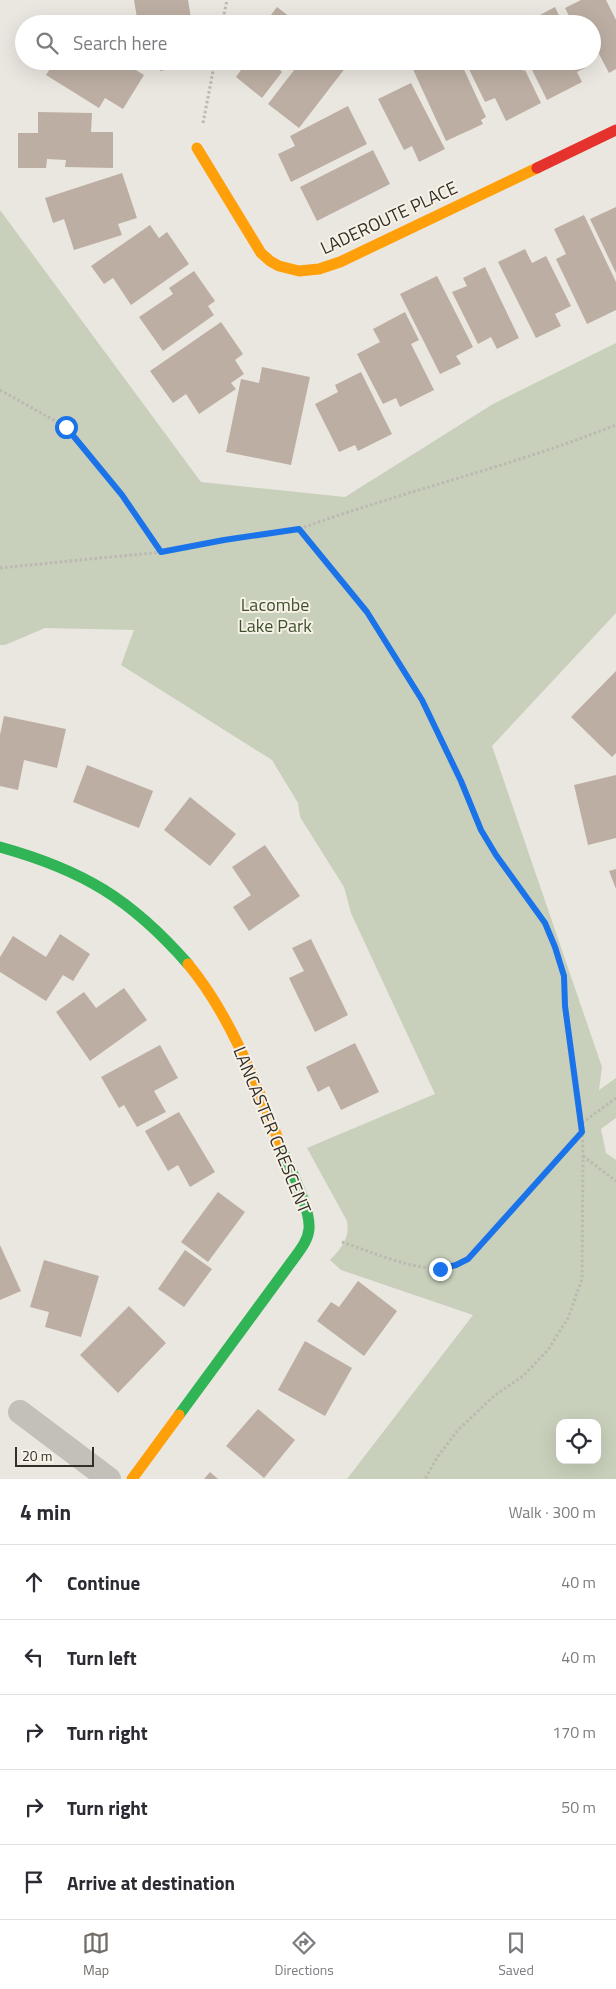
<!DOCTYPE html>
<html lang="en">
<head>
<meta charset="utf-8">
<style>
	:root { --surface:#fff; --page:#f2f2f3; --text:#2b2b33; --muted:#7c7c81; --line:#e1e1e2; --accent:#746e68 }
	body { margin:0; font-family:"Titillium Web",sans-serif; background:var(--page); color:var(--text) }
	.controls { position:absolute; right:15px; bottom:15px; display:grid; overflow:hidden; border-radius:10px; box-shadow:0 5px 20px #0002 }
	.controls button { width:45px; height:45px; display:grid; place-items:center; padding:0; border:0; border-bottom:1px solid var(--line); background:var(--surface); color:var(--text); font:25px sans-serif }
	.scale { position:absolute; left:15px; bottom:12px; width:79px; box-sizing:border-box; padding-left:5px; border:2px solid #342d28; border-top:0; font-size:14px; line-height:18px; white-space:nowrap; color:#342d28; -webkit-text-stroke:4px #f7f2e7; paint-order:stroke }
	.stop { position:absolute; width:15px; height:15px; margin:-11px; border:4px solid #1a73e8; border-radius:50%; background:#fff }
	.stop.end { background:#1a73e8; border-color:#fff; box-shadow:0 1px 5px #0008 }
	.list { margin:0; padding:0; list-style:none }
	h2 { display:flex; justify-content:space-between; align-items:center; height:65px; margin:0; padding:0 20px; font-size:21px }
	h2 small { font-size:16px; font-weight:400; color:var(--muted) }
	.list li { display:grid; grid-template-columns:32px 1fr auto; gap:15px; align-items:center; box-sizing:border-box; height:75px; padding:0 20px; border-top:1px solid var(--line) }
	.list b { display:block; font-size:19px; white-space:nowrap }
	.list em { font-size:16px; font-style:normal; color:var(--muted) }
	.icon { flex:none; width:28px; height:28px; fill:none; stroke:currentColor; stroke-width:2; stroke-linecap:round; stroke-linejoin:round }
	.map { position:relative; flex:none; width:616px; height:1479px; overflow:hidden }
	.search { position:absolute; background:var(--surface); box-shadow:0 5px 20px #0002; left:15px; right:15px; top:15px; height:55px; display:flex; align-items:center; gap:12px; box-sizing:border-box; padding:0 18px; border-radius:28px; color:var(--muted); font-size:19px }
	.sheet { height:440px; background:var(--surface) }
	nav { display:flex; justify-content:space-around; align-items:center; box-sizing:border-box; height:70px; border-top:1px solid var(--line); background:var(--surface); font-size:14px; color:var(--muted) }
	nav a { display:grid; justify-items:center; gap:2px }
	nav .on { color:var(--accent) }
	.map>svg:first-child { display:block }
</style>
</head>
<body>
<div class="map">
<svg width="616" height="1479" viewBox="0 0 616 1479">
	<rect width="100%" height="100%" fill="#eae7e0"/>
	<!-- green -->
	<path fill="#c8d0bb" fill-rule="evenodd" d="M0 210 201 482 345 497 493 404 616 343V613L492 746 602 1067 599 1090 616 1078V1118L601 1129 606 1153 616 1160V1479H347L473 1315 341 1270 330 1260C341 1248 350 1239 347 1221L307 1148 435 1094 351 913 344 887 300 817 298 803 272 760 121 665 134 630 45 628 5 645H0ZM560 1423H597V1460H560Z"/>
	<!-- building -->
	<g fill="#bcaea3">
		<polygon points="134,0 188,0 192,24 138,24"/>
		<polygon points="581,0 606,0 616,20 616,69 609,73 599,54 592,57 592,24 573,24 565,8"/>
		<polygon points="277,7 299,24 264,24"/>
		<polygon points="555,7 563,24 523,24"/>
		<polygon points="55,61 121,61 144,75 123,109 105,98 99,108 46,75"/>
		<polygon points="158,61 198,61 199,64 160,71"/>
		<polygon points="234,61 285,61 279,69 282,72 262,98 236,77 241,70 232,63"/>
		<polygon points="301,61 338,61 346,67 299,128 268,104"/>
		<polygon points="420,61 445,61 448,67 460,61 486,117 481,120 483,124 446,141 411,65"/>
		<polygon points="465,61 518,61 523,71 525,70 541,103 506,121 495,98 485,102"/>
		<polygon points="538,61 582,61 585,68 577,72 582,82 547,100 532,70 540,66"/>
		<polygon points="411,83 445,149 419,162 412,146 404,150 378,99"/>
		<polygon points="348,106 367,144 291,182 278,154 295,146 290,136"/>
		<polygon points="38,112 92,113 91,132 113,132 113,168 65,167 66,160 47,159 46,168 18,168 18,133 38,133"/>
		<polygon points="373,150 390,184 317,221 300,187"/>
		<polygon points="122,173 137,218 118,224 122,235 74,250 64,219 53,223 45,198"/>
		<polygon points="616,207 616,273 590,219"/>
		<polygon points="584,215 616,282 616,310 587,324 556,259 566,254 554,229"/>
		<polygon points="150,225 159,238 167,232 189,264 131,305 113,278 104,284 91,266"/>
		<polygon points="525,249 532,263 546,256 571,306 555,314 561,326 536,338 498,262"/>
		<polygon points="485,267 519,338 497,349 491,337 478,344 452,292 467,286 463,278"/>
		<polygon points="194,271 215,301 208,306 214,315 163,351 139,317 173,294 169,288"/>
		<polygon points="437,276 473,347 456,356 461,364 440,374 400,294"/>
		<polygon points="405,312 419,340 411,344 434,390 400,407 396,398 383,404 357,354 380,342 373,329"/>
		<polygon points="221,322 243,354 235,360 244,374 231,383 236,389 199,414 186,394 173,403 150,371"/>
		<polygon points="262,367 310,377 291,465 226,452 241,379 259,383"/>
		<polygon points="361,372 392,434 358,451 355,445 339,452 315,404 338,392 335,385"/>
		<polygon points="616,671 616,753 612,757 571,717"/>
		<polygon points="4,716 66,729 57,768 24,760 18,790 0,786 0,735"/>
		<polygon points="87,765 153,791 139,828 73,802"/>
		<polygon points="616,775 616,838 588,845 574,785"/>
		<polygon points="190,797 236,834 210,866 164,830"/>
		<polygon points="265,845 300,896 249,931 233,907 251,895 232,867"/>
		<polygon points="616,869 616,889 609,871"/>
		<polygon points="60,934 90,954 73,981 63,975 46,1001 0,972 0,957 13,936 46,957"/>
		<polygon points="311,939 348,1015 315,1032 289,978 304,971 292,948"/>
		<polygon points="124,988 147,1020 90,1061 56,1012 84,992 96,1008"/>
		<polygon points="355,1043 379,1092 341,1110 329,1086 318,1092 306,1067"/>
		<polygon points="160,1045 178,1078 154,1091 166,1112 137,1127 124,1105 119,1108 101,1077"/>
		<polygon points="179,1112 215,1172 190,1187 178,1165 168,1171 145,1131"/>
		<polygon points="218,1192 245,1212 208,1262 181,1242"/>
		<polygon points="0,1245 21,1291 0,1300"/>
		<polygon points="185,1250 212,1269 184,1307 158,1289"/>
		<polygon points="44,1260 99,1276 81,1337 45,1327 49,1312 30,1307"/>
		<polygon points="358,1281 397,1311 364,1356 317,1321 331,1302 339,1307"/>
		<polygon points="129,1306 166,1343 118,1393 80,1355"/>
		<polygon points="305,1341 352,1368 325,1416 278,1390"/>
		<polygon points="258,1409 295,1440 264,1478 226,1446"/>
		<polygon points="210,1472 218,1479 204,1479"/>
	</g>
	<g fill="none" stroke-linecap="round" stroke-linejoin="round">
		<!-- path -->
		<g stroke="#bcb8b2" stroke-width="3" stroke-dasharray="2.5 2.5" stroke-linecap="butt">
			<polyline points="222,24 227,0"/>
			<polyline points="203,123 215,61"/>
			<polyline points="0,390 66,427 122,495 161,552"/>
			<path d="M299 529C404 491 513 466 616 425"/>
			<polyline points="0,568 161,552 224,540 299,529 367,612 422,700 461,781 481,830 496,855 545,923 555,947 564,976 565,1007 582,1123 583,1156 582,1279 568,1318 548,1350 523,1376 494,1396 459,1429 438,1456 425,1479"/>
			<polyline points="582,1123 616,1098"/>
			<polyline points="583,1156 616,1181"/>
			<path d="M342 1242C373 1252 426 1277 457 1265 467 1261 473 1253 481 1246L581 1132"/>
		</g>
		<!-- street -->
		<polyline stroke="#c3bfb9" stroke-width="24" points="20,1412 109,1479"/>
		<!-- fast -->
		<g stroke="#30b455" stroke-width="11">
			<path d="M0 847C83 870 131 899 188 964"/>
			<path d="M179 1415 295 1257C301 1249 308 1240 309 1229 311 1208 288 1165 280 1144"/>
		</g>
		<!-- slow -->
		<g stroke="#ff9f0a" stroke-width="11">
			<polyline points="197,148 261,253 270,261 279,266 299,271 319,269 340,262 537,168"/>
			<path d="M188 964C231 1016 255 1082 280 1144"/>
			<polyline points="132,1479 179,1415"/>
		</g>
		<!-- jam -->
		<polyline stroke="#e5322d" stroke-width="11" points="537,168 616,130"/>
	</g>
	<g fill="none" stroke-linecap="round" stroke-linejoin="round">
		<!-- route -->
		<polyline stroke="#1a73e8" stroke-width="6" points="66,427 122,495 161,552 224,540 299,529 367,612 422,700 461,781 481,830 496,855 545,923 555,947 564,976 565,1006 582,1132 468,1259 456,1265 440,1269"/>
	</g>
	<g text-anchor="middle" stroke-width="4" stroke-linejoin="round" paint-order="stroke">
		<!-- street labels -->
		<g font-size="18" fill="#342d28" stroke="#f7f2e7">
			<text transform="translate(389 218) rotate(-25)" y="6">LADEROUTE PLACE</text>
			<text transform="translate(272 1130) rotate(68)" y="6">LANCASTER CRESCENT</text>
		</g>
		<!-- park labels -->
		<g font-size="18" fill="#3e502e" stroke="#f7f2e7">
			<text x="275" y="611">Lacombe<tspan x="275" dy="21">Lake Park</tspan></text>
		</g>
	</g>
</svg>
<div class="controls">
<button><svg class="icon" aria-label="locate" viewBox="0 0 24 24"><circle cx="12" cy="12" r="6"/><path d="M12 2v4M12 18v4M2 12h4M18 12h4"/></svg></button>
</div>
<div class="scale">20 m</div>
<div class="stop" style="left:66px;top:427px"></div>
<div class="stop end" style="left:440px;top:1269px"></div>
<div class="search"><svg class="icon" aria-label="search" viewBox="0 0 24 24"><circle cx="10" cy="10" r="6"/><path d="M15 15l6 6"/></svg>Search here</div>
</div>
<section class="sheet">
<h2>4 min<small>Walk · 300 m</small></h2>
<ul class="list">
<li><svg class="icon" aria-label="ahead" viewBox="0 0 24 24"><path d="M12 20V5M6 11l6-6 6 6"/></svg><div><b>Continue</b></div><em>40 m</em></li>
<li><svg class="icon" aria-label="left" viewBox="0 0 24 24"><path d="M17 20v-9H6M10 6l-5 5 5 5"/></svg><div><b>Turn left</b></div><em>40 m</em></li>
<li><svg class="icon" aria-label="right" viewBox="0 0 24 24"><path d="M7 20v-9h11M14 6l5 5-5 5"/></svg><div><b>Turn right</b></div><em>170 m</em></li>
<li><svg class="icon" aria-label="right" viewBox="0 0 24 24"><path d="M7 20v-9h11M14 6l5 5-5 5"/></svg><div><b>Turn right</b></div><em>50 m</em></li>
<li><svg class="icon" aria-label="arrive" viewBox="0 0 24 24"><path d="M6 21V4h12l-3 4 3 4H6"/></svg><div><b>Arrive at destination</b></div></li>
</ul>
</section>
<nav>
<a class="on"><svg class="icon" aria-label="map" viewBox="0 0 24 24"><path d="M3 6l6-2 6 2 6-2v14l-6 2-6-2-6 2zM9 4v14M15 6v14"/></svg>Map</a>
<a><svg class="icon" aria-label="directions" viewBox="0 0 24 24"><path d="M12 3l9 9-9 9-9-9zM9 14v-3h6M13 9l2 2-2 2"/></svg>Directions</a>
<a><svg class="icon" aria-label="saved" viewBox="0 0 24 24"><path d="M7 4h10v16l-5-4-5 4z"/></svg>Saved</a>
</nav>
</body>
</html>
